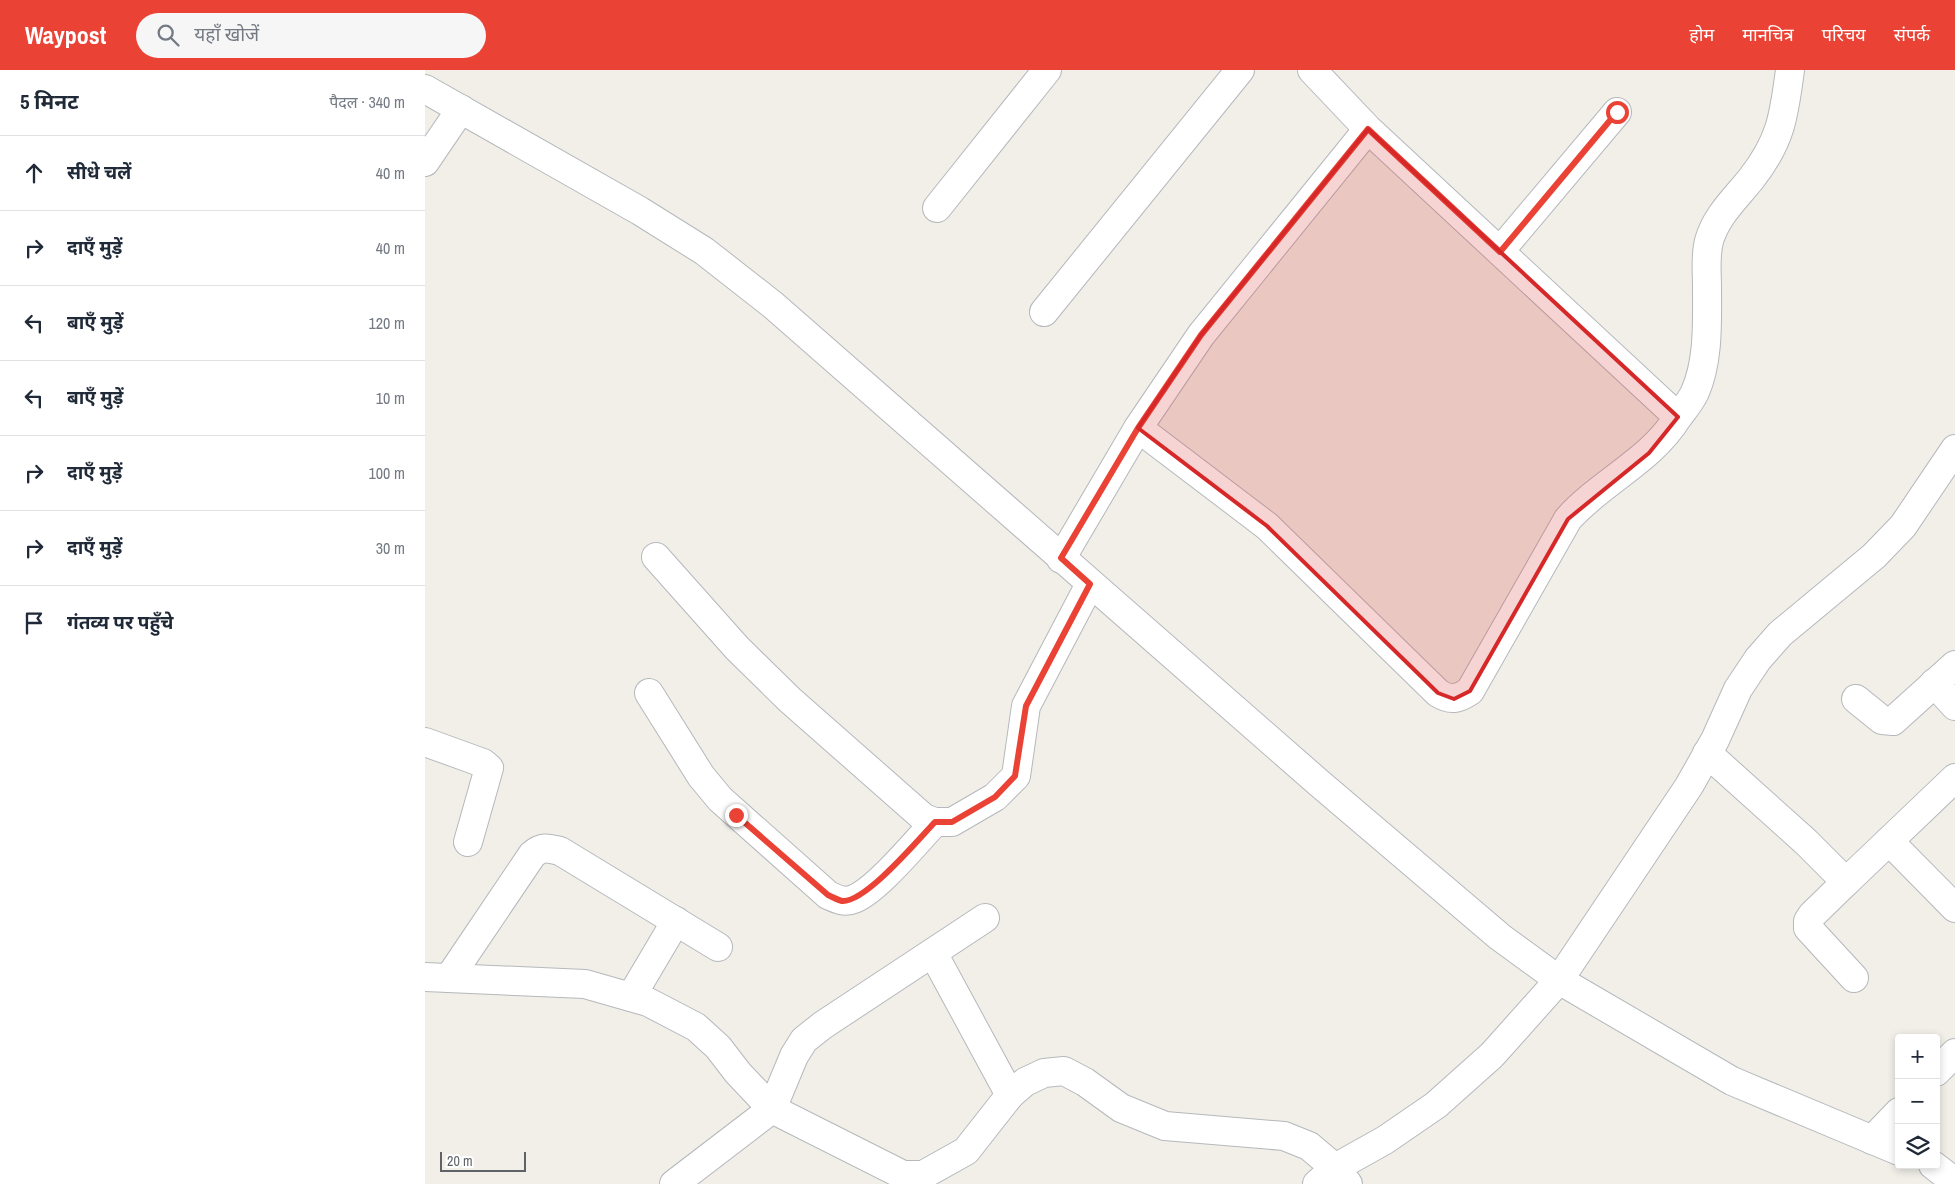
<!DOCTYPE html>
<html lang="hi">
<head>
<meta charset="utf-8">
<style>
	:root { --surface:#fff; --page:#f6f6f7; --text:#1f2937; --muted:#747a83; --line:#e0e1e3; --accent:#ea4335 }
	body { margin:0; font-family:"Archivo Narrow","Noto Sans Devanagari",sans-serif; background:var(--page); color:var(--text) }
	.controls { position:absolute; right:15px; bottom:15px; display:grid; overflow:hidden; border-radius:5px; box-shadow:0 2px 8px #0003 }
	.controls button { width:45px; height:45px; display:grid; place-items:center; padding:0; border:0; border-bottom:1px solid var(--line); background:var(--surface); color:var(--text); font:25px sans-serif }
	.scale { position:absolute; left:15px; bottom:12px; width:86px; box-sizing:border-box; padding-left:5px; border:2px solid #5f6368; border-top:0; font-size:14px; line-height:18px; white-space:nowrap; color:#5f6368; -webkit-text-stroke:4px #fff; paint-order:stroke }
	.stop { position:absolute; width:15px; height:15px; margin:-11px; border:4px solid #ea4335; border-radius:50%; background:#fff }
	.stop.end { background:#ea4335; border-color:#fff; box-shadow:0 1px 5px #0008 }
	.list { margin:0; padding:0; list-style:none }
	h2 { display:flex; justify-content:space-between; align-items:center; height:65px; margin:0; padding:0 20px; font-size:21px }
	h2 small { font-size:16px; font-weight:400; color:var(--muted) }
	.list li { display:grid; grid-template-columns:32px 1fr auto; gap:15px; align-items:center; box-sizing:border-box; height:75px; padding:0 20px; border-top:1px solid var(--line) }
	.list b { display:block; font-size:19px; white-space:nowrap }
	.list em { font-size:16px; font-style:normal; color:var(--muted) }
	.icon { flex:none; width:28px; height:28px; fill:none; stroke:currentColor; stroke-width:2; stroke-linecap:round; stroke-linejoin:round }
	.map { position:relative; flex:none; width:1530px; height:1114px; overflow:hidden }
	header { display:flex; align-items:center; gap:30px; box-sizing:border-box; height:70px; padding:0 25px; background:var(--accent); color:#fff }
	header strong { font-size:24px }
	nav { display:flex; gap:28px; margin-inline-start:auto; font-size:18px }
	.search { width:350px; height:45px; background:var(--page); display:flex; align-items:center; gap:12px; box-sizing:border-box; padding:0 18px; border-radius:28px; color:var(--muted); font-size:19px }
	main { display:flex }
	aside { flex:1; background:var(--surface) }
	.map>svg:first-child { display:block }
</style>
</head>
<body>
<header>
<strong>Waypost</strong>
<div class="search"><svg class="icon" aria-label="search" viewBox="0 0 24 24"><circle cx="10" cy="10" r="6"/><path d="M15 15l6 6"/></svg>यहाँ खोजें</div>
<nav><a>होम</a><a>मानचित्र</a><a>परिचय</a><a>संपर्क</a></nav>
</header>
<main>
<aside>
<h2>5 मिनट<small>पैदल · 340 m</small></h2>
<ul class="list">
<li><svg class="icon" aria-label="ahead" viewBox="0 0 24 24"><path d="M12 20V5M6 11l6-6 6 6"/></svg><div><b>सीधे चलें</b></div><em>40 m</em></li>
<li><svg class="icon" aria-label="right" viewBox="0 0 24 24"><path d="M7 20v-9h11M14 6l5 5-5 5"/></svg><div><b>दाएँ मुड़ें</b></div><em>40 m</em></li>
<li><svg class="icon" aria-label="left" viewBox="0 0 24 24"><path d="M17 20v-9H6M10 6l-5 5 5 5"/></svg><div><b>बाएँ मुड़ें</b></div><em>120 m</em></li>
<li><svg class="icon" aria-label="left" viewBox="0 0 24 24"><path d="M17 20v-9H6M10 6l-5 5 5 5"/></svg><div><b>बाएँ मुड़ें</b></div><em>10 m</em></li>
<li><svg class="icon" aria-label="right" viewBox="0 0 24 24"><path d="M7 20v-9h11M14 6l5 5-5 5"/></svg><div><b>दाएँ मुड़ें</b></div><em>100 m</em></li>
<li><svg class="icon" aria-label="right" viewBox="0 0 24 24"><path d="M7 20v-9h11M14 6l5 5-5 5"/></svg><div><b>दाएँ मुड़ें</b></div><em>30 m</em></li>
<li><svg class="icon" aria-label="arrive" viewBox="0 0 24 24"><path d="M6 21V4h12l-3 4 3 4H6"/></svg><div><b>गंतव्य पर पहुँचे</b></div></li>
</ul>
</aside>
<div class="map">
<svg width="1530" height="1114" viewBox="0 0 1530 1114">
	<rect width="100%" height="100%" fill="#f1efe8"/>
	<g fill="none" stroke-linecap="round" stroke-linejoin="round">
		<defs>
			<g id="street">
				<path d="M887 0 943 59 1253 347C1226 391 1177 411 1143 449L1045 621C1033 629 1026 631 1013 623L842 456 713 358 776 265 943 59"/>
				<polyline points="0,19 215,141 279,181 348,235 894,713 1075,867 1134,910 1307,1011 1474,1081"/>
				<polyline points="0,92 36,39"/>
				<polyline points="512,138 622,0"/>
				<polyline points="1075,181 1192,42"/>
				<polyline points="619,242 815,0"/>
				<path d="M1253 347C1259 339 1266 331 1270 322 1284 290 1282 251 1282 217 1282 201 1280 187 1284 171 1291 146 1310 129 1326 109 1356 71 1359 46 1365 0"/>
				<polyline points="231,487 312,578 365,630 499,748 510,752 527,752 570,727 591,706 601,636 665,514"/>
				<polyline points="636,489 713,358"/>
				<polyline points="1509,613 1530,636"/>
				<path d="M224 623 276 706 295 729 403 825C412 829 419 833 429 829 452 820 491 772 510 752"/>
				<polyline points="1431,629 1457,650 1468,651 1530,595"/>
				<polyline points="0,672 58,693 64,698 43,772"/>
				<polyline points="1282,683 1381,772 1421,812 1530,708"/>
				<polyline points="1464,771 1530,838"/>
				<polyline points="1421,812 1387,845 1383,851 1383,858 1429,908"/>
				<polyline points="508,883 585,1025"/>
				<polyline points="0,907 160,914 223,932 271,957 293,977 313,1003 347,1039 369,986 379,970 398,955 560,848"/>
				<path d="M24 908 107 785C117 776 123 778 135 781L293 877"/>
				<polyline points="206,927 251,851"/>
				<polyline points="1511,1002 1530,983"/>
				<polyline points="1447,1070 1474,1042"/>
				<polyline points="1508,1095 1530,1112"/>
				<polyline points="249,1114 347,1039 478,1105 498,1105 541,1081 585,1025 600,1012 619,1003 639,1001 660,1012 696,1038 740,1056 859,1066 884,1076 910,1098 960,1070 1011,1035 1067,985 1134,910 1264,716 1290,670 1313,619 1333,589 1355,564 1449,486 1478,456 1530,379"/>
				<polyline points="892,1114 910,1098 923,1114"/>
			</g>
		</defs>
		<!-- street casing -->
		<use href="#street" stroke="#b5b8bc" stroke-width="30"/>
		<!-- street -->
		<use href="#street" stroke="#fff" stroke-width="28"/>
	</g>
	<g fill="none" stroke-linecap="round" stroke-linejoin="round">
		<!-- route -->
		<path stroke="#ea4335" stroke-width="6" d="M311 745 403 825C407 827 413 830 417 831 440 833 493 770 510 752H527L570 727 590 706 601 636 665 514 636 488 713 358 776 265 943 59 1075 182 1192 42"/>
	</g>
	<!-- marked area -->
	<path fill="#d62828" fill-opacity="0.2" stroke="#d62828" stroke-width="4" stroke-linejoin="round" d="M943 59 1253 347 1224 383 1143 449 1045 621 1029 629 1013 623 842 456 713 358 776 265Z"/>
</svg>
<div class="controls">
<button>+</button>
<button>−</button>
<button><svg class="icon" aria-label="layers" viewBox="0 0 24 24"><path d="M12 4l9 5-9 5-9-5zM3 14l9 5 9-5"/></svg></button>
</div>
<div class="scale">20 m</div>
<div class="stop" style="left:1192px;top:42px"></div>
<div class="stop end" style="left:311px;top:745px"></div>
</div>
</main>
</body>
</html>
